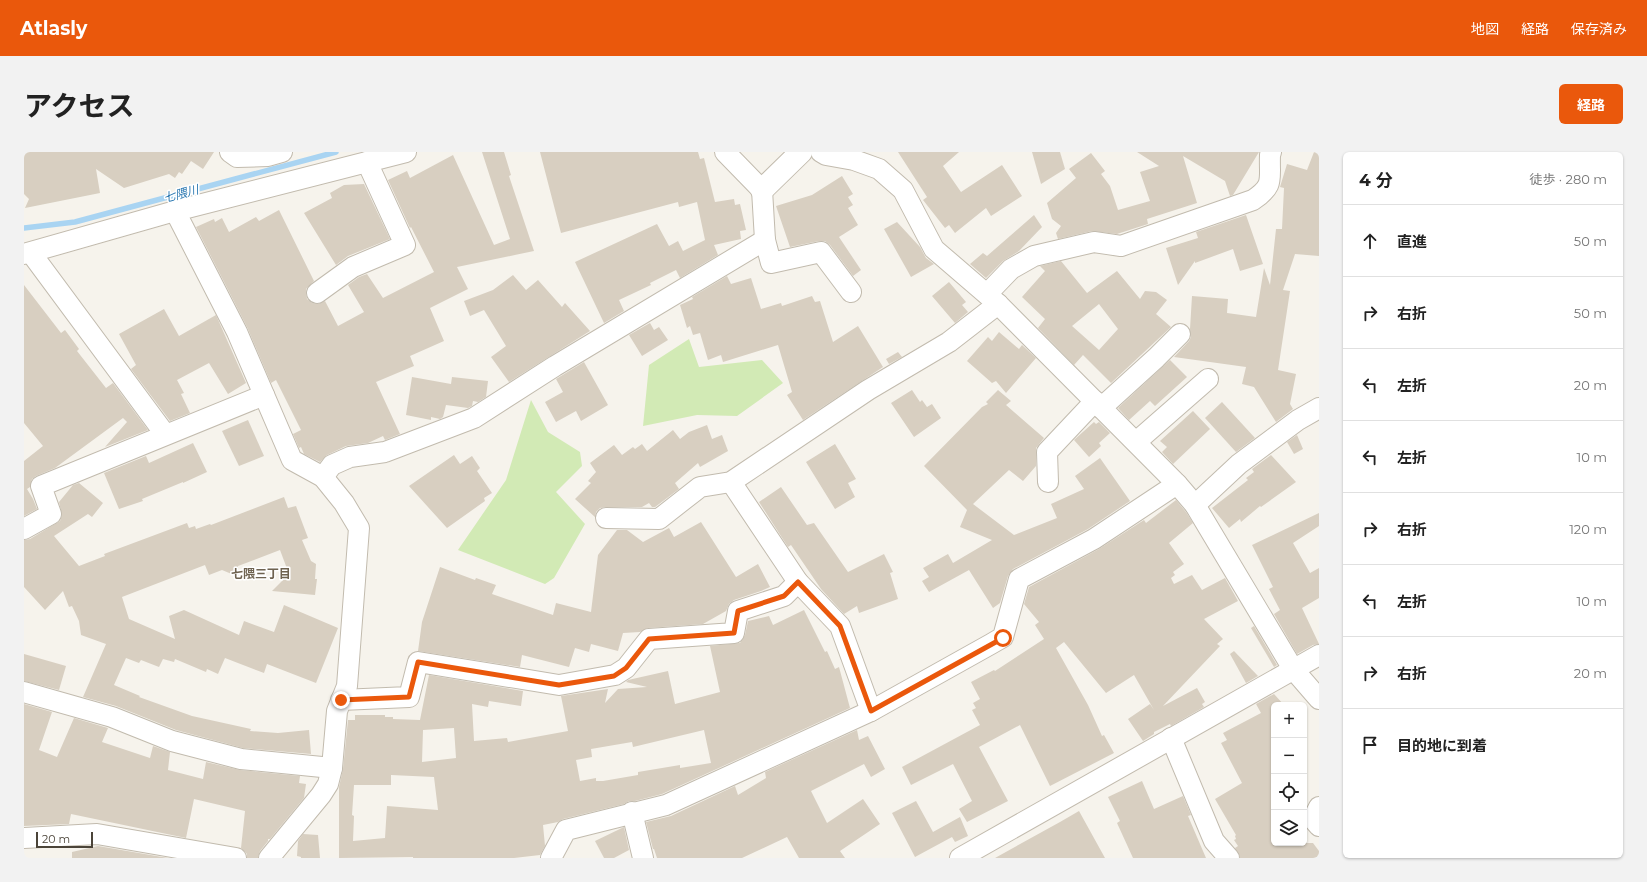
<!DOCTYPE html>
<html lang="ja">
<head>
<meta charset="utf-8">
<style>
	:root { --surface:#fff; --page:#f2f2f2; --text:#222; --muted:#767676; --line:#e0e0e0; --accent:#ea580c }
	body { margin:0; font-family:Montserrat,"Noto Sans JP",sans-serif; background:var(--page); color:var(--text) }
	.controls { position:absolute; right:12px; bottom:12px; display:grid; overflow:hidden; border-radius:6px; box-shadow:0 1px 3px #0004 }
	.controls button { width:36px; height:36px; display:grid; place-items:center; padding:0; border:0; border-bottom:1px solid var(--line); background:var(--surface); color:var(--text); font:20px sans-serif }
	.scale { position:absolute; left:12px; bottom:10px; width:57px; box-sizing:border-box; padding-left:4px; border:2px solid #4b4439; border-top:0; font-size:11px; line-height:14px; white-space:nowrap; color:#4b4439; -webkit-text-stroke:3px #fff; paint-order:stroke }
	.stop { position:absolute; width:12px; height:12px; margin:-9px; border:3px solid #ea580c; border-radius:50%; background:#fff }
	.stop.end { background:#ea580c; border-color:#fff; box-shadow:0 1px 4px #0008 }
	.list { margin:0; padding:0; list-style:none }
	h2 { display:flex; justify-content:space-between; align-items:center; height:52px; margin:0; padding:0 16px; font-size:17px }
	h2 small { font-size:13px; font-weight:400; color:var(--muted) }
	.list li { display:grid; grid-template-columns:26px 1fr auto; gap:12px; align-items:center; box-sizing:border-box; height:72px; padding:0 16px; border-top:1px solid var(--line) }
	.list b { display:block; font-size:15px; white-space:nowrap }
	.list em { font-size:13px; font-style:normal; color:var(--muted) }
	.icon { flex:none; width:22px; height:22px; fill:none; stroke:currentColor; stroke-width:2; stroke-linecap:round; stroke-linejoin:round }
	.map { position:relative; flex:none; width:1295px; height:706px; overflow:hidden; border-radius:6px }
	header { display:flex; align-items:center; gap:24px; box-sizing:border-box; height:56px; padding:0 20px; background:var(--accent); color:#fff }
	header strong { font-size:19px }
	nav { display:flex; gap:22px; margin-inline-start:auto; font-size:14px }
	.intro { display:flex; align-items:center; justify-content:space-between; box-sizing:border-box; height:96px; padding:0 24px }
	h1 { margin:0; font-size:28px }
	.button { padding:10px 18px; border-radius:6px; background:var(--accent); color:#fff; font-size:14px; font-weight:700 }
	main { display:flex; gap:24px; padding:0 24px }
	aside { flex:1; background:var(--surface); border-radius:6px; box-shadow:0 1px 3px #0004 }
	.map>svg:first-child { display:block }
</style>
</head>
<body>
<header>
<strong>Atlasly</strong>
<nav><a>地図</a><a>経路</a><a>保存済み</a></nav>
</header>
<div class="intro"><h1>アクセス</h1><a class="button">経路</a></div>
<main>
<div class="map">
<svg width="1295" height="706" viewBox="0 0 1295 706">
	<rect width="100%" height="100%" fill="#f6f3ec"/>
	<!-- green -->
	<g fill="#d2eab5">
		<polygon points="665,187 675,215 738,208 759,231 713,264 673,263 619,274 625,213"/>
		<polygon points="507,248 524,280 556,300 558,314 532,340 561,372 530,426 521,432 434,398 482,328"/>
	</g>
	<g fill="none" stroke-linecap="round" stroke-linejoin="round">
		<!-- stream -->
		<polyline stroke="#a9d4f2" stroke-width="5.5" points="0,76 51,70 312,0"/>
	</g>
	<!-- building -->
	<g fill="#d8cfc1" fill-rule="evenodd">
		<polygon points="0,0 190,0 179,17 167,9 158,22 155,20 151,26 145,22 100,36 72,17 76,41 1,56 5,47 0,42"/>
		<polygon points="458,0 480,0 487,23 485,24 510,99 433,115 444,137 406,156 420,189 386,204 390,214 352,230 376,282 361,288 359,284 344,291 322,294 303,303 296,310 280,302 277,295 275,296 269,282 277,278 252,228 247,231 223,175 172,75 190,67 191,70 198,66 205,80 232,65 235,69 255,58 290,129 282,137 282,142 283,147 288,151 294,152 301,149 314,174 340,160 324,133 335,125 343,122 359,146 410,120 387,75 386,76 364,28 383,19 386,26 429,3 470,93 486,87"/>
		<polygon points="516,0 674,0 676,7 680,6 691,50 710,47 711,53 716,52 722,78 716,79 717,87 690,93 694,103 656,126 652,118 626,131 627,133 595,148 600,159 580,171 551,110 633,72 645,94 654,89 659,99 681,88 673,50 655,55 654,50 537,81"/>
		<polygon points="874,0 935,0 919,14 937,40 978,13 998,44 967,64 962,56 931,81 925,73 921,76 899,48 903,45"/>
		<polygon points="1008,0 1036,0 1041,17 1017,32"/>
		<polygon points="1113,0 1235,0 1209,43 1206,44 1201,29 1159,4 1173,51 1123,67 1124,72 1093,82 1068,79 1034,87 1032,81 1037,74 1028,67 1023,51 1052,26 1045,17 1067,1 1081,19 1077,22 1086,34 1094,58 1126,49 1116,20 1135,14"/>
		<polygon points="1290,0 1295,0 1295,104 1271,102 1259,138 1266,139 1254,218 1272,222 1266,252 1269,257 1252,270 1230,235 1218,232 1222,215 1150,205 1165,189 1167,185 1166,177 1168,144 1204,147 1203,161 1232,165 1240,116 1246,133 1252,77 1258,77 1260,36 1256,35 1263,12 1283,18"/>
		<polygon points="818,24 829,42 824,45 829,53 824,56 834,73 815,85 837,118 829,124 806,93 801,89 795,89 766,95 752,54 788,43"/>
		<polygon points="340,32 366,87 324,104 312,113 280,61 308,46 306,41 320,33"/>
		<polygon points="1010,63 1018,75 995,99 979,109 962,126 946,112 959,101 963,104"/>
		<polygon points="1222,63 1239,112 1216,119 1209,97 1171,111 1171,109 1154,133 1142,96 1174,86 1172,80"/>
		<polygon points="873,70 896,95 902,106 910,112 887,125 860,77"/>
		<path d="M1037 109 1063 141 1093 119 1116 147 1121 139 1132 140 1143 148 1132 162 1147 175 1087 231 1059 203 1050 213 1014 176 1021 167 998 145 1021 119 1016 114ZM1075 152 1094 177 1075 198 1048 174Z"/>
		<polygon points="489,123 502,138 514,128 538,155 541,151 566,179 485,230 467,205 482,194 460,158 446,164 440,149 469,138"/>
		<polygon points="703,124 707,132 727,126 737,157 757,151 758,154 788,144 791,150 796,149 809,190 834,174 859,215 779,268 763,243 768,240 754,193 699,210 697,203 684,208 676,181 669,183 666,174 663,176 656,153 669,147 668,145"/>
		<polygon points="925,130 942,150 938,153 944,160 931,171 908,144"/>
		<polygon points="0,133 37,181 41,178 55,197 53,199 82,236 89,231 124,278 81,295 103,270 99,266 31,316 12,324 8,327 6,335 3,337 9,347 13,357 0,364 0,309 19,294 0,271"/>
		<polygon points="140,157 155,184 192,163 222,231 204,242 185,211 153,228 160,241 157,242 166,261 146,269 107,217 112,213 95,182"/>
		<polygon points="626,171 630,178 635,175 644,188 618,204 605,183"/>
		<polygon points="975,180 995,197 998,193 1012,206 982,241 972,229 968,231 943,209 964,185 968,189"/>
		<polygon points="874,200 878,205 865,212 862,207"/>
		<polygon points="1146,208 1163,225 1131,254 1126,249 1105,268 1094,256"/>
		<polygon points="560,210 584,253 557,269 552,259 532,270 521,250 539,240 532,227"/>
		<polygon points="388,225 427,232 428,225 464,229 462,245 454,250 449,249 448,254 444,256 422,253 419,265 416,267 407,265 407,268 382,263"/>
		<polygon points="888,238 896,250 898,248 903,255 908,252 917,266 890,285 867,251"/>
		<polygon points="974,238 987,249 982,253 1020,286 1012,296 1012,314 999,329 985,318 949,352 990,383 1033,366 1027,352 1060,337 1051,324 1076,306 1106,349 1064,377 989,417 984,424 976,451 969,456 945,418 905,440 898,429 905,425 899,416 924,402 929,411 968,388 936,375 943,358 900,314 958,255 964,252 962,250"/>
		<polygon points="1198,250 1231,286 1212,300 1181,266"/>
		<polygon points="1169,259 1186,277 1149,312 1138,300 1143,295 1136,289"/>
		<polygon points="224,268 240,304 215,314 198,279"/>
		<polygon points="1070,270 1072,272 1075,270 1086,281 1075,291 1077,294 1065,305 1050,288"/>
		<polygon points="683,273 688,287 698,283 704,299 676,315 674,311 651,331 655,337 631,355 628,355 625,351 618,355 582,355 576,356 572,360 571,365 551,347 567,331 564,329 572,320 566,311 590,293 598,303 609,295 611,297 618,292 623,299 649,278 656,287 665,280"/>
		<polygon points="1273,283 1279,297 1270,302 1263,290"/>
		<polygon points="169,291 183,320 159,331 159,330 118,347 119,349 95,357 80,321 122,304 125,311"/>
		<polygon points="811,292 832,327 824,331 831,345 811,357 782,310"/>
		<polygon points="430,303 436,312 448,304 456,316 453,319 468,341 460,346 461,349 423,376 385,334"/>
		<polygon points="1247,303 1272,330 1237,355 1236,354 1217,370 1216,367 1205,376 1188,356 1224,328 1222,326 1230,320 1228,317"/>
		<polygon points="55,331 79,351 68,365 64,362 30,384 55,414 81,404 80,402 163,371 165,376 171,374 172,377 186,372 187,373 260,345 264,356 272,354 284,386 278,388 287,409 292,412 291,427 293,427 291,443 248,439 265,422 256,398 214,414 210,423 198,418 185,423 181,413 98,445 105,467 151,487 145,464 160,458 215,483 220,469 250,480 260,453 314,476 292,531 243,512 240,521 201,506 194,522 183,517 182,520 151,507 150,510 139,507 135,515 117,508 115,511 102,506 90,533 116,544 115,545 168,564 227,577 226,579 254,581 285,578 287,602 219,596 152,578 92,554 59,545 82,492 57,483 55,469 48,454 45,455 39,439 21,458 0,435 0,388 6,387 36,369 38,363 35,350 49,333"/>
		<polygon points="757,335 783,373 790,371 824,420 860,402 869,420 866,421 874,447 835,461 833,454 820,462 797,437 767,393 764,395 735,350"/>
		<polygon points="1152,348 1162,360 1169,371 1145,391 1160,412 1149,420 1151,423 1147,426 1150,432 1168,423 1178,438 1201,426 1214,449 1180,467 1199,487 1193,492 1196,494 1139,554 1173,536 1181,550 1178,552 1180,555 1147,574 1146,572 1130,580 1130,582 1119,589 1104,567 1126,552 1130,558 1110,523 1082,541 1040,490 1032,496 1064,553 1078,584 1080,583 1090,601 1026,634 996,573 955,595 984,649 943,670 935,657 948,649 929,612 887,633 878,615 956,573 948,558 952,556 949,551 956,547 947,530 970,518 971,519 1020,487 1011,473 1015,470 1000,452 1005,435 1075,397 1120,368 1122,371"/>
		<polygon points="1295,361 1295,374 1269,391 1286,421 1295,416 1295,446 1278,456 1295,492 1289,493 1273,502 1250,462 1256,458 1245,437 1249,435 1228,393"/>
		<polygon points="677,370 712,425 734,412 746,435 737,439 710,448 705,452 702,459 679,472 624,476 616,480 599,481 594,499 567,492 565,500 551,496 545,515 498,503 496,515 394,499 398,470 416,415 451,428 452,426 472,433 468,442 529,463 532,451 567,460 574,403 593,378 603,378 619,390 645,376 650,385"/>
		<path d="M780 458 801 500 803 499 811 517 815 515 826 556 638 642 611 649H605L600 652 539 667 534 670 519 673 521 694 516 703 490 706H389V705L315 706V635L319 617 324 568H331V563H361V565H369V567L396 568 405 523 499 539 497 554 465 549 464 555 448 552 450 589 483 586 484 590 544 579 537 544 584 537 581 551 594 537 623 535 602 530 604 528 644 519 651 552 696 540 686 494 716 491 721 483 724 469 745 464 749 473ZM430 576 432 606 398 610 399 578ZM680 578 687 611 656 616V613L614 620V623L579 629H572V626L556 629 552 608 568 605 567 597 608 590 609 595ZM367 623 410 625 414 658 363 654 361 686 329 689 330 664 328 663 330 633H367Z"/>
		<polygon points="1230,474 1253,513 1250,515 1227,476"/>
		<polygon points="1210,499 1234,524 1222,531 1206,502"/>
		<polygon points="0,502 42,514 35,538 0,529"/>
		<polygon points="1250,542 1260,553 1250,553 1250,691 1289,691 1295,699 1295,706 1216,706 1211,696 1214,694 1210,688 1212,687 1211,684 1212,683 1191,647 1218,631 1197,591 1203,588 1199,581 1237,561 1232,552"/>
		<polygon points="0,552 28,560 15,598 33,605 50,566 84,576 78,590 126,606 129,594 146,600 144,618 179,627 182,610 216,618 276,624 275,631 282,632 280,646 246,687 244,687 244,689 236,699 234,706 223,706 223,702 217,696 221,659 170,647 162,686 47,662 45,672 0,674"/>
		<polygon points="833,578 835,588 844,584 861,617 847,625 840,612 787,639 803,671 839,647 856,672 816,699 821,706 775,706 763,685 718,706 633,706 630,697 629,697 622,670 647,664 711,634 714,643 742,626 741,620"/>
		<polygon points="1118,629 1130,657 1159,644 1167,663 1164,664 1182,706 1109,706 1093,671 1096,669 1084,645"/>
		<polygon points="892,649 909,680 936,665 944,684 931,690 928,685 891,705 868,661"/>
		<polygon points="1055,659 1081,706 971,706 1036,670"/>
		<polygon points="600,675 605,698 590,706 580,706 571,689"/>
		<polygon points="279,682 294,683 296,706 277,706 277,705 273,704 274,689"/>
		<polygon points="74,694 144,706 48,706 48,700"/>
	</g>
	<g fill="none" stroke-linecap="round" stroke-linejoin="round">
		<defs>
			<g id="minor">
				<polyline points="206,0 213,5 244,4 258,0"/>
				<polyline points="701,0 738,38 741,88 747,111 797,100 827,140"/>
				<polyline points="797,0 802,3 830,8 855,17 879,38 910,97 974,152 1153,332 1171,353 1269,517 1295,547"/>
				<polyline points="151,59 213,180 268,308 299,325 320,351 335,376 323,534 313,559 308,616 304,632 297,643 245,706"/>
				<polyline points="7,101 141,282"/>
				<polyline points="0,102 151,59 382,0"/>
				<polyline points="293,141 329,115 381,93 343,10"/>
				<path d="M963 142 987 117 1010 104 1070 90 1097 94 1229 48C1251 33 1245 28 1246 3L1247 0"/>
				<polyline points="1077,256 1132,206 1156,182"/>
				<polyline points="1112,290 1184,227"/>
				<polyline points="299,325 308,313 326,305 361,300 450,266 531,214 741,88"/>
				<polyline points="707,330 774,430 816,474 847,559"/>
				<polyline points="1024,330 1023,300 1071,249"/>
				<polyline points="1171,353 1215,312 1274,268 1295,256"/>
				<polyline points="582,366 635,367 676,335 707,330 844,238 925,190 974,152"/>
				<polyline points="0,377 27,362 17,334 240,243"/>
				<polyline points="0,540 88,565 148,589 217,607 308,616"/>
				<polyline points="317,548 385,545 394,510 535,533 591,523 602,516 625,487 710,481 714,459 760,444 774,430"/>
				<polyline points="1147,586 1190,689 1205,706"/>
				<polyline points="1295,655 1289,667 1295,674"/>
				<polyline points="608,660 619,706"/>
				<polyline points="0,686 73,682 212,706"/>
				<polyline points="527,706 542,678 642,653 847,559 967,492 979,485 995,427 1070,387 1153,332"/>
				<polyline points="936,706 1295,503"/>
			</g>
			<polyline id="tertiary" points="738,38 777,0"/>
		</defs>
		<!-- minor casing -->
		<use href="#minor" stroke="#c2bbae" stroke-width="22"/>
		<!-- tertiary casing -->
		<use href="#tertiary" stroke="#c2bbae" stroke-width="24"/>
		<!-- minor -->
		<use href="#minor" stroke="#fff" stroke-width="20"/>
		<!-- tertiary -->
		<use href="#tertiary" stroke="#fff" stroke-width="22"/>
	</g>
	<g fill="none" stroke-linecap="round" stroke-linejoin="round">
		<!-- route -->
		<polyline stroke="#ea580c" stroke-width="5" points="317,548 385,545 394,510 535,533 590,524 602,516 625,487 710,481 714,459 760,444 774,430 816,474 847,559 979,486"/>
	</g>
	<g text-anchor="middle" stroke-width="3" stroke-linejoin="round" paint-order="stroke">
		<!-- water labels -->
		<g font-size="12" font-style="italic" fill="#2e7ab2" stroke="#fff">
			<text transform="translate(157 42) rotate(-15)" y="4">七隈川</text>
		</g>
		<!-- neighbourhood labels -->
		<g font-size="12" font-weight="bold" fill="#6e6250" stroke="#fff">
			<text x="237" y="426">七隈三丁目</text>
		</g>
	</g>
</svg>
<div class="controls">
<button>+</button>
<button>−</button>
<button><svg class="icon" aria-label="locate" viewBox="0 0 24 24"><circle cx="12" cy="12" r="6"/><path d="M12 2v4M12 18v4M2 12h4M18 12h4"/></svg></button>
<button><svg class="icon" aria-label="layers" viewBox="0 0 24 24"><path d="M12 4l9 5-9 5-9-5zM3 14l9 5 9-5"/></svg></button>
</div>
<div class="scale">20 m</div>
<div class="stop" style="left:979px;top:486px"></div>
<div class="stop end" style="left:317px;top:548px"></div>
</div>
<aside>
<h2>4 分<small>徒歩 · 280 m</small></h2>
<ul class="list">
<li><svg class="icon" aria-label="ahead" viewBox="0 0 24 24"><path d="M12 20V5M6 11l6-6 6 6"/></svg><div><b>直進</b></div><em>50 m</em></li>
<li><svg class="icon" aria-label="right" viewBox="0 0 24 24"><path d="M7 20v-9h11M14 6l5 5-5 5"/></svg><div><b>右折</b></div><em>50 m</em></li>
<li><svg class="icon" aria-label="left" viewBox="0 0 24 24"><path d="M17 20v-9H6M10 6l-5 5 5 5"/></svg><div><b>左折</b></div><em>20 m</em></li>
<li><svg class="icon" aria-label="left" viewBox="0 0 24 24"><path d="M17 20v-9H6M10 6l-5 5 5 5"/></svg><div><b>左折</b></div><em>10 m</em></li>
<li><svg class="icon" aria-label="right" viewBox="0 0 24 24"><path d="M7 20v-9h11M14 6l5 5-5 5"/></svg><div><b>右折</b></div><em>120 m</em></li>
<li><svg class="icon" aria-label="left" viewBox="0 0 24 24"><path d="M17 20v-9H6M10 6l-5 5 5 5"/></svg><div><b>左折</b></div><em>10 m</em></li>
<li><svg class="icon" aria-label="right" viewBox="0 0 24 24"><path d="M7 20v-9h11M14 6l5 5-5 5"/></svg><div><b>右折</b></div><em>20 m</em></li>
<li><svg class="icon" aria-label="arrive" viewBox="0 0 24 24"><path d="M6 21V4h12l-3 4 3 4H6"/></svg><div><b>目的地に到着</b></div></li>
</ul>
</aside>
</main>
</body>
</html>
